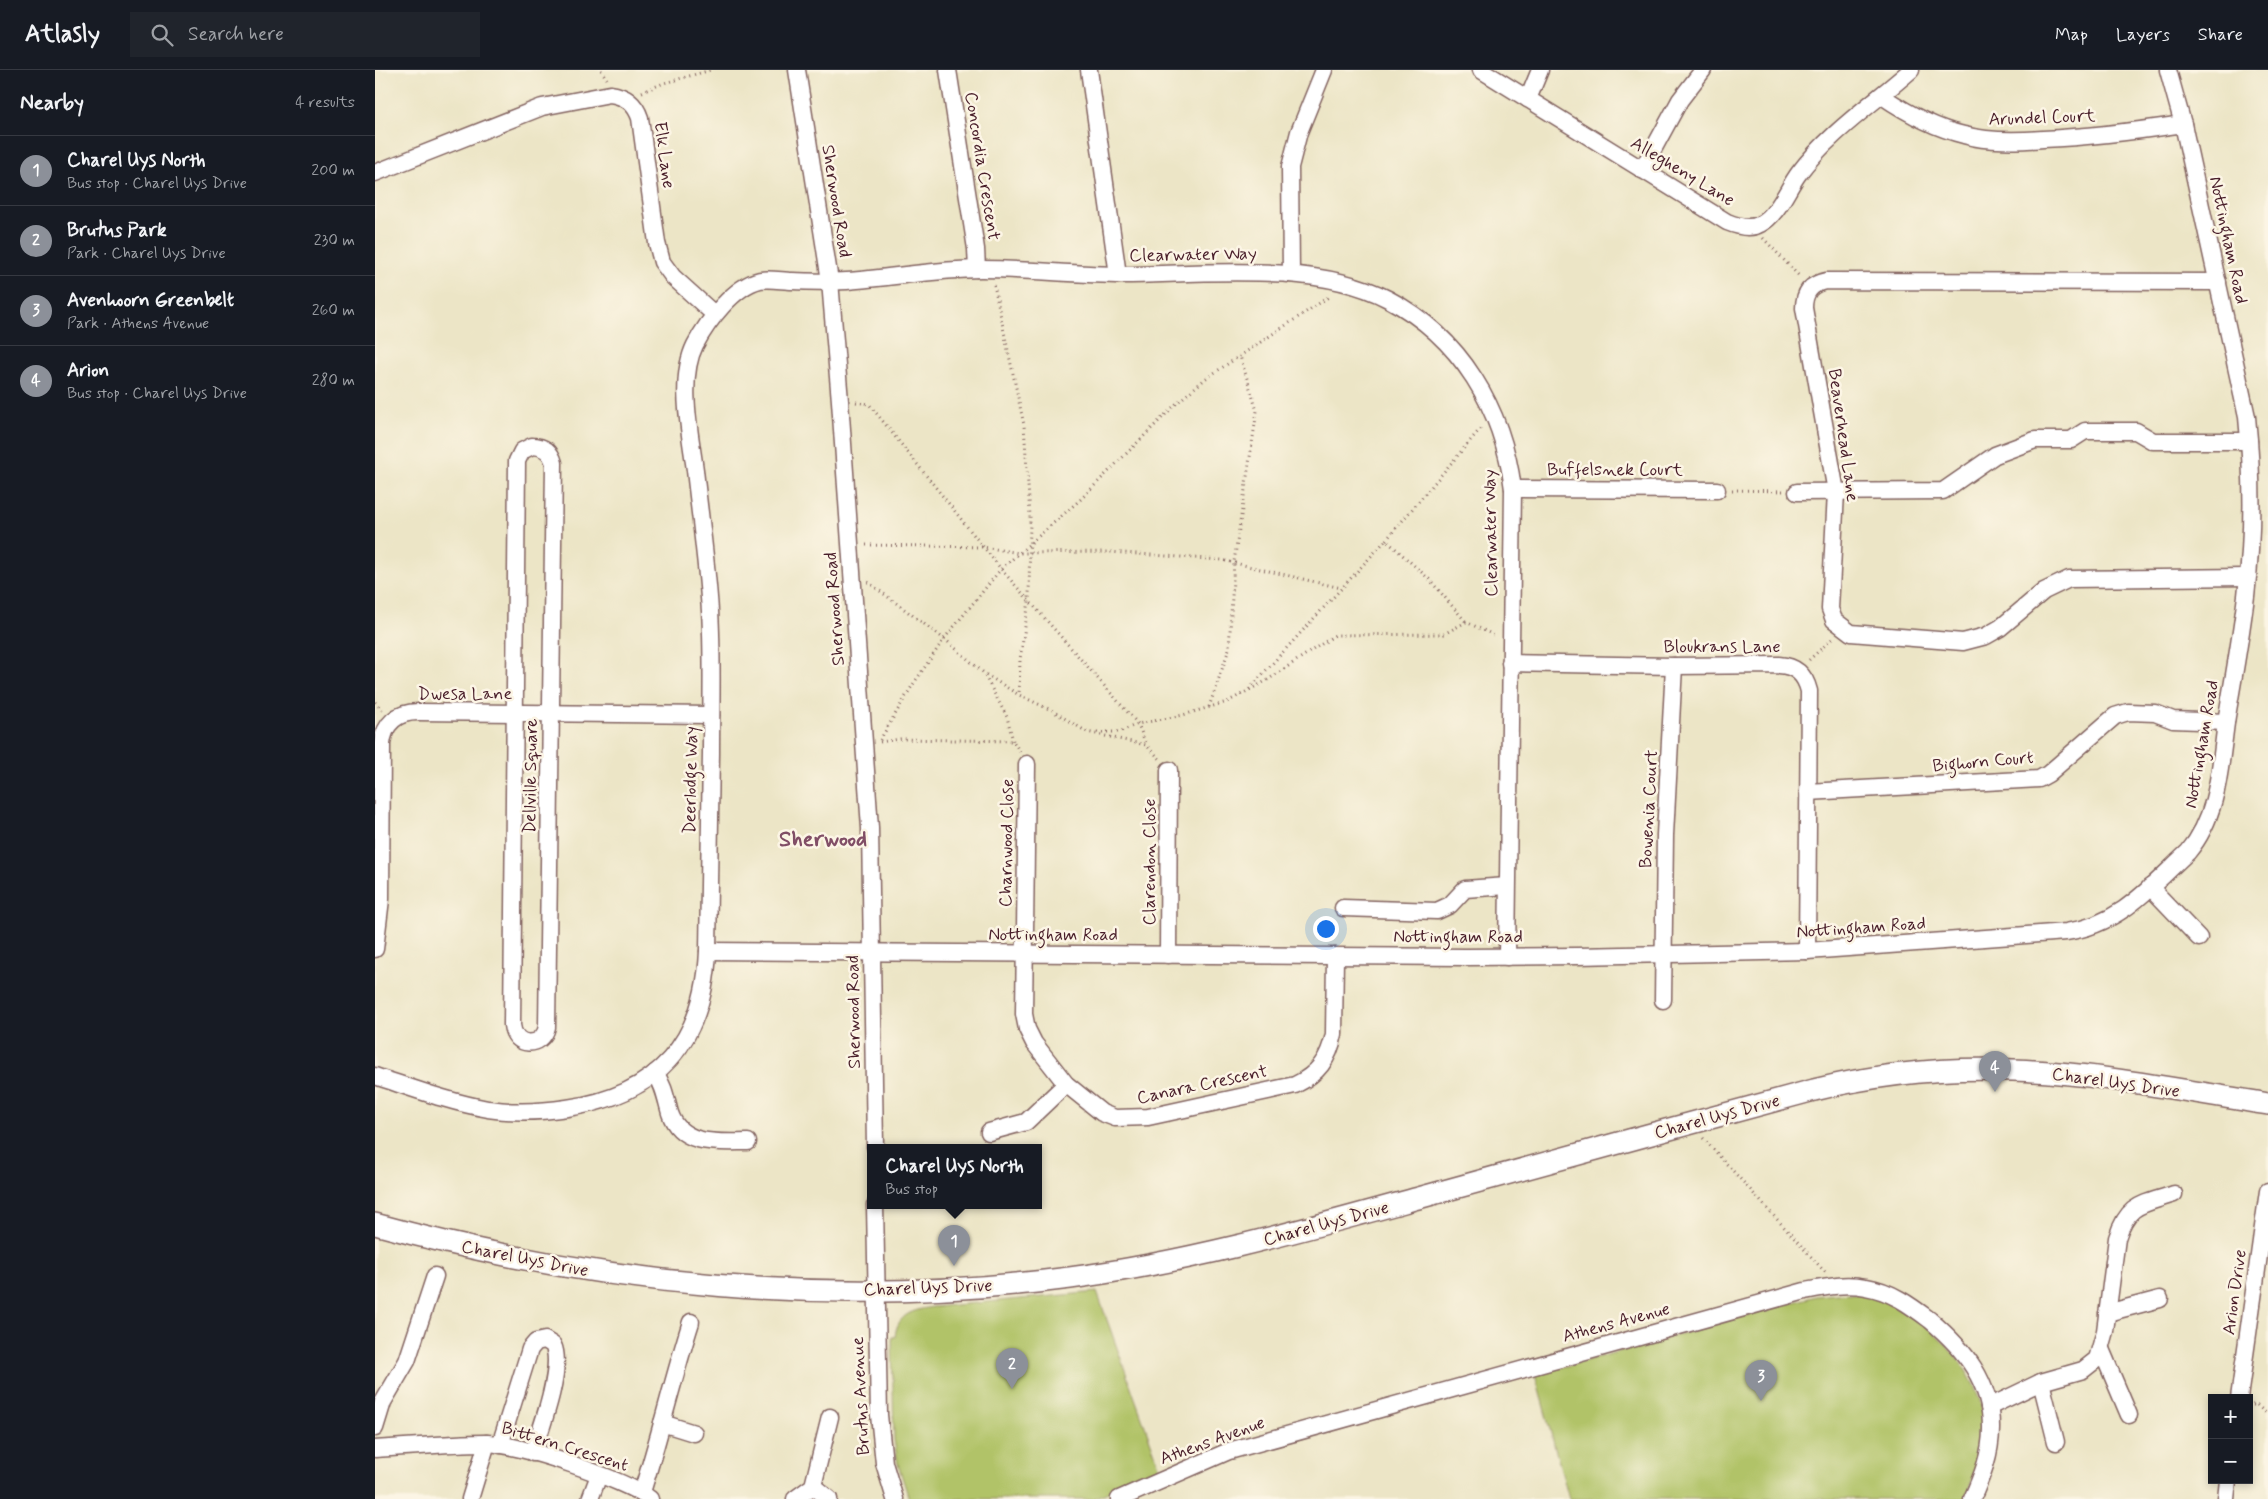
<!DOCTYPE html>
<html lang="en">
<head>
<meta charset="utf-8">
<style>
	:root { --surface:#171b24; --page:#20242c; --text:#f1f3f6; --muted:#9ea1a6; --line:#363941; --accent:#8c9099 }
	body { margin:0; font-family:Mynerve,sans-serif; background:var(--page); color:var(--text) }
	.controls { position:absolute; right:15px; bottom:15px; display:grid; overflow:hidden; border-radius:0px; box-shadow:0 2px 8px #0003 }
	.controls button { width:45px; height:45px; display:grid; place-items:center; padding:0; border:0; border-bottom:1px solid var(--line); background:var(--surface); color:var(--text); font:25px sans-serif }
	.you { position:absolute; left:950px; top:858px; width:18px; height:18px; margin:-12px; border:4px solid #fff; border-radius:50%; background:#1a73e8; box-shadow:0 0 0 8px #1a73e833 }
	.badge { display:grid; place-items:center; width:32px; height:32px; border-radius:50%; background:var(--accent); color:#fff; font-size:16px; font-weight:700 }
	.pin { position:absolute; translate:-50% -41px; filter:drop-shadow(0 1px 2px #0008) }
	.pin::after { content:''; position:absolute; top:26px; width:18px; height:15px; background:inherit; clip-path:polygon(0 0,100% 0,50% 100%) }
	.popup { position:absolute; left:492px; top:1074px; width:175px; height:65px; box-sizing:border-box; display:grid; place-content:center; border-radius:0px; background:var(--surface); filter:drop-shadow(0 1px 4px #0005); font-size:16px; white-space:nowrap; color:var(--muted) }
	.popup b { font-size:19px; color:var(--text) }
	.popup::after { content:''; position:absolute; left:50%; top:100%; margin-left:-10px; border:10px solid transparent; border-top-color:var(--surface) }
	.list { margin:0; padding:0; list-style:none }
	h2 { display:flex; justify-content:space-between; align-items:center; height:65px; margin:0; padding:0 20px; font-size:21px }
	h2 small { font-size:16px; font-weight:400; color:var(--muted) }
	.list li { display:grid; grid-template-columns:32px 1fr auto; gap:15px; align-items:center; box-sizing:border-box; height:70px; padding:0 20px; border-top:1px solid var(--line) }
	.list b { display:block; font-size:19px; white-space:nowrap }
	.list p { margin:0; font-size:16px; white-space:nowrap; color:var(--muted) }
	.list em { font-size:16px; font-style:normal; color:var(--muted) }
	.icon { flex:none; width:28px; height:28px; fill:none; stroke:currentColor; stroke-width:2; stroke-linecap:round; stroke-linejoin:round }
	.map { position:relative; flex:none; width:1893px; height:1429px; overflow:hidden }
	header { display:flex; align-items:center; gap:30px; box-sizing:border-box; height:70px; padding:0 25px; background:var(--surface); border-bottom:1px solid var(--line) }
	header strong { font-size:24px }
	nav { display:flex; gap:28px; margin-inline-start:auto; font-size:18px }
	.search { width:350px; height:45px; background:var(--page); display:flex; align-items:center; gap:12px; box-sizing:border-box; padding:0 18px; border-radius:0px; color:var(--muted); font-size:19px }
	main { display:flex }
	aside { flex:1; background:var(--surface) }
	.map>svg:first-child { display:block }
</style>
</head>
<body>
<header>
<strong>Atlasly</strong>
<div class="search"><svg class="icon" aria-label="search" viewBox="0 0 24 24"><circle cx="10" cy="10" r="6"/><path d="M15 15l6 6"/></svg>Search here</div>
<nav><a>Map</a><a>Layers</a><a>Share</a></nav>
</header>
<main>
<aside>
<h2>Nearby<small>4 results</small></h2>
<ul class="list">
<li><span class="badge">1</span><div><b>Charel Uys North</b><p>Bus stop · Charel Uys Drive</p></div><em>200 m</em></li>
<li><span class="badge">2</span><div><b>Brutus Park</b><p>Park · Charel Uys Drive</p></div><em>230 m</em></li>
<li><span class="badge">3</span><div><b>Avenhoorn Greenbelt</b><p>Park · Athens Avenue</p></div><em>260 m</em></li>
<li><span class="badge">4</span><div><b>Arion</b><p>Bus stop · Charel Uys Drive</p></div><em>280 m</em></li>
</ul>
</aside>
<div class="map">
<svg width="1893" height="1429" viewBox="0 0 1893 1429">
	<rect width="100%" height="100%" fill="#fcf5e5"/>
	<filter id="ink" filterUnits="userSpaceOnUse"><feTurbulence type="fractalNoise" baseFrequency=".02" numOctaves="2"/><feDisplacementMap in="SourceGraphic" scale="10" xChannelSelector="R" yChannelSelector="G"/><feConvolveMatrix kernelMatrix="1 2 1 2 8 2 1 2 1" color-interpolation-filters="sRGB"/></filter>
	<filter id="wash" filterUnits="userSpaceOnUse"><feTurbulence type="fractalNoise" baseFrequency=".0096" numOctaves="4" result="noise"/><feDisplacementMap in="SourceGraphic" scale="20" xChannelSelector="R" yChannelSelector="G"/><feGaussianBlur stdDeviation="1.12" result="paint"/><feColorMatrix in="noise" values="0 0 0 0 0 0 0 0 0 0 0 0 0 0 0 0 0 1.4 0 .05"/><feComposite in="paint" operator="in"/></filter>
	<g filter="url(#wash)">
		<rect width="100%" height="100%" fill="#ece5c6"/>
		<!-- green -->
		<g fill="#b1c367" stroke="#7e7149">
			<path d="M722 1222 785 1398 718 1429H534L523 1394 519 1370 517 1267H520C522 1244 538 1240 558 1237Z"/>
			<path d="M1472 1223C1486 1224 1500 1226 1513 1232 1557 1250 1609 1306 1609 1356 1609 1382 1599 1405 1590 1429H1194L1160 1305 1441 1226Z"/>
		</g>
	</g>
	<g filter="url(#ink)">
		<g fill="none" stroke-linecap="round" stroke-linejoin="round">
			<defs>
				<g id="minor">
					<polyline points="422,0 455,211 465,331 495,758 500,1077"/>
					<polyline points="573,0 601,179 602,199"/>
					<polyline points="714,0 743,205"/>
					<path d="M1106 0 1352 152C1362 156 1375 160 1385 154 1403 145 1412 119 1424 103 1454 63 1499 33 1536 0"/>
					<path d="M1507 26C1532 43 1559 58 1589 65 1614 72 1642 71 1668 69 1715 67 1762 61 1808 54"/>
					<polyline points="1153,29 1165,0"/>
					<polyline points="1267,100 1305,30 1328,0"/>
					<path d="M0 103 167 37 235 24C250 26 260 33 265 48L282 173 287 192 298 207 339 244"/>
					<polyline points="916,204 915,97 924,62 949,0"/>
					<path d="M1843 212 1451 211C1435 214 1429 223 1429 238L1461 422 1455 539 1459 550 1476 563 1588 572 1611 566 1625 558 1669 521 1694 509 1872 507"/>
					<path d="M157 376C169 376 176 382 179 393L172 957C167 979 139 977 137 955L142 391 147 381Z"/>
					<polyline points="1138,419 1342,420"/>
					<polyline points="1422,422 1568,421 1620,385 1660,370 1696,370 1710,361 1761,361 1778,371 1874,371"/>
					<path d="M1135 593 1299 596 1404 595C1421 596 1430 605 1434 621L1432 881"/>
					<path d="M652 694 649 944 652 959 659 973 691 1014 727 1043 740 1048 773 1047 920 1015C943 1004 954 989 959 964L960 886"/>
					<polyline points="1433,722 1664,709 1673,704 1740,646 1753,642 1780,643 1798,650 1851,652"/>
					<polyline points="1775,817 1824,868"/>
					<polyline points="968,838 1062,841 1075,835 1090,819 1132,816"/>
					<path d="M0 879 6 829 7 674C9 654 22 642 43 642L336 645"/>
					<path d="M333 881 1091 887 1202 886 1432 881 1691 862C1745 855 1776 816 1813 782 1845 744 1845 692 1852 646 1859 606 1866 566 1871 526 1878 467 1878 406 1872 347L1808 54 1793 0"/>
					<polyline points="793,885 794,700"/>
					<polyline points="1288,930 1290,765 1299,596"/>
					<path d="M280 1003C289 1015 291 1029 295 1043 306 1077 345 1072 373 1072"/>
					<path d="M0 1006C37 1018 74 1032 113 1039 139 1043 165 1042 192 1038 283 1025 329 972 333 881 334 815 335 749 336 683 336 636 338 588 335 541 332 494 325 446 320 400 315 362 303 309 320 275 332 252 359 216 385 210 395 208 408 211 417 211 435 212 454 212 472 211 517 208 562 199 606 199 653 199 701 205 748 205 829 204 940 191 1013 229 1086 267 1128 339 1138 419L1132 887"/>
					<polyline points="614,1062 651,1052 691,1014"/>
					<polyline points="500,1135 504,1345 509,1393 520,1429"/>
					<polyline points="1732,1243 1785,1229"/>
					<polyline points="1726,1279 1754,1345"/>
					<polyline points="1666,1312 1681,1372"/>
					<polyline points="1864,1328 1893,1121"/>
					<path d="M1614 1337 1666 1312 1708 1300 1722 1289 1730 1261 1742 1168C1753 1133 1767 1135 1799 1124"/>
					<polyline points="287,1353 319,1363"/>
					<polyline points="0,1358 8,1332 32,1291 60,1206"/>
					<path d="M125 1375 155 1279 161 1272 170 1270 178 1275C189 1297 166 1359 158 1383"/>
					<path d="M0 1379C37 1377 74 1373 110 1373 142 1373 251 1410 275 1429"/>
					<polyline points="438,1416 454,1429"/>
					<path d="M267 1422C285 1366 298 1308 316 1252"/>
					<polyline points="95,1429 112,1373"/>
					<polyline points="215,1429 224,1405"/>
					<polyline points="420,1429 438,1416 455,1347"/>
					<path d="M744 1429 854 1381 1430 1221C1451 1217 1470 1213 1491 1217 1516 1221 1535 1235 1555 1250 1589 1279 1617 1312 1616 1359 1616 1384 1607 1406 1597 1429"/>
					<polyline points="1851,1429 1853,1410"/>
				</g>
				<path id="major" d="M0 1154C225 1216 463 1238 695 1208 815 1192 931 1159 1047 1127 1178 1091 1308 1055 1439 1020 1504 1004 1570 997 1638 1000 1722 1003 1810 1021 1893 1034"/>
			</defs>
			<!-- minor casing -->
			<use href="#minor" stroke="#836461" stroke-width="19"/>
			<!-- major casing -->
			<use href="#major" stroke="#836461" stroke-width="24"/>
			<!-- path -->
			<g stroke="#836461" stroke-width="3" stroke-dasharray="1 4" stroke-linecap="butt">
				<polyline points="226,0 232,9"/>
				<polyline points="267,22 289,13 336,0"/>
				<polyline points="1388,168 1425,207"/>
				<polyline points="619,215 649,355 655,445 654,531 645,589 644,625"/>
				<polyline points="481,332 494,334 626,499 763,654 771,674"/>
				<polyline points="1357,420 1409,421"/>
				<polyline points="1011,470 1106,358"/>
				<polyline points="491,475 608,477 644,483 735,482 847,490 966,518"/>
				<polyline points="493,512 572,571 610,604 644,625 676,640 712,662 771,675 785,689"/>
				<polyline points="1434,590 1459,567"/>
				<polyline points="610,606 632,647 638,671"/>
				<polyline points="874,619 1011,470 1054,509 1091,552"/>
				<polyline points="0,632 8,641"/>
				<polyline points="834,637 854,579 859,492 882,341 865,286"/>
				<polyline points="722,662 744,662 763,654 808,645 852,632 891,611 960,565 1069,564 1091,552 1121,566"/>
				<polyline points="505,670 537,616 569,569 626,499 706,429 803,332 830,309 955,226"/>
				<polyline points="505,672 525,669 638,671 645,682"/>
				<polyline points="1328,1068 1450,1202"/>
				<polyline points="1877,1335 1882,1335 1893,1345"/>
			</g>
			<!-- minor -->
			<use href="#minor" stroke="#fff" stroke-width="16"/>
			<!-- major -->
			<use href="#major" stroke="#fff" stroke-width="21"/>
		</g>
	</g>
	<g text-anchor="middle" stroke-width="5" stroke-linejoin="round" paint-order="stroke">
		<!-- street labels -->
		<g font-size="18" fill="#4a1f2b" stroke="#fcf5e5">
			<text transform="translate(1667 47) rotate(-2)" y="6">Arundel Court</text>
			<text transform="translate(290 85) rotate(82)" y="6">Elk Lane</text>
			<text transform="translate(608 96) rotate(81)" y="6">Concordia Crescent</text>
			<text transform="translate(1308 101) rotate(31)" y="6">Allegheny Lane</text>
			<text transform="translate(462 131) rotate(81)" y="6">Sherwood Road</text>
			<text transform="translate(1854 170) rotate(78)" y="6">Nottingham Road</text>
			<text transform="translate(818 184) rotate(-1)" y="6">Clearwater Way</text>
			<text transform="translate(1469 365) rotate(82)" y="6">Beaverhead Lane</text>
			<text x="1240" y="405">Buffelsnek Court</text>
			<text transform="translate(1115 463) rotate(-91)" y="6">Clearwater Way</text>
			<text transform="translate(459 539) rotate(-94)" y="6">Sherwood Road</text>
			<text x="1347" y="582">Bloukrans Lane</text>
			<text x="90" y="629">Dwesa Lane</text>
			<text transform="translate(1826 674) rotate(-80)" y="6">Nottingham Road</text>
			<text transform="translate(1608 691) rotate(-5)" y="6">Bighorn Court</text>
			<text transform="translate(155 706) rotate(-89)" y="6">Dellville Square</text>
			<text transform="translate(315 710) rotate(-89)" y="6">Deerlodge Way</text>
			<text transform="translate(1273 739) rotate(-87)" y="6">Bowenia Court</text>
			<text transform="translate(631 773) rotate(-89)" y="6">Charnwood Close</text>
			<text transform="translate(774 792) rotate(-90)" y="6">Clarendon Close</text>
			<text transform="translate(1486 857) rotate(-4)" y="6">Nottingham Road</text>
			<text x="678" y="870">Nottingham Road</text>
			<text x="1083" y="872">Nottingham Road</text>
			<text transform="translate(478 942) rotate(-91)" y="6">Sherwood Road</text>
			<text transform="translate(1741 1012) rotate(8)" y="6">Charel Uys Drive</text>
			<text transform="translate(827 1014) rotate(-12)" y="6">Canara Crescent</text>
			<text transform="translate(1342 1046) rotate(-15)" y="6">Charel Uys Drive</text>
			<text transform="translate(951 1153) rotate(-15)" y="6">Charel Uys Drive</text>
			<text transform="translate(150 1188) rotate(11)" y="6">Charel Uys Drive</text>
			<text transform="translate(553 1217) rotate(-2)" y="6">Charel Uys Drive</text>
			<text transform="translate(1859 1222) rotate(-82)" y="6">Arion Drive</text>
			<text transform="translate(1241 1252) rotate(-15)" y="6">Athens Avenue</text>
			<text transform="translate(485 1326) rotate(-93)" y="6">Brutus Avenue</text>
			<text transform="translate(837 1370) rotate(-20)" y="6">Athens Avenue</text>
			<text transform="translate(190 1376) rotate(17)" y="6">Bittern Crescent</text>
		</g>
		<!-- district labels -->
		<g font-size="22" font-weight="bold" fill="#814e66" stroke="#fcf5e5">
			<text x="448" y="776">Sherwood</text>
		</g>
	</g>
</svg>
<div class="controls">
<button>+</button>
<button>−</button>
</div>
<div class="you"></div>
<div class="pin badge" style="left:579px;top:1196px">1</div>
<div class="popup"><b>Charel Uys North</b>Bus stop</div>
<div class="pin badge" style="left:637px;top:1319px">2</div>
<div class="pin badge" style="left:1386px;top:1331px">3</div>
<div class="pin badge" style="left:1620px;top:1022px">4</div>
</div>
</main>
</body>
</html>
